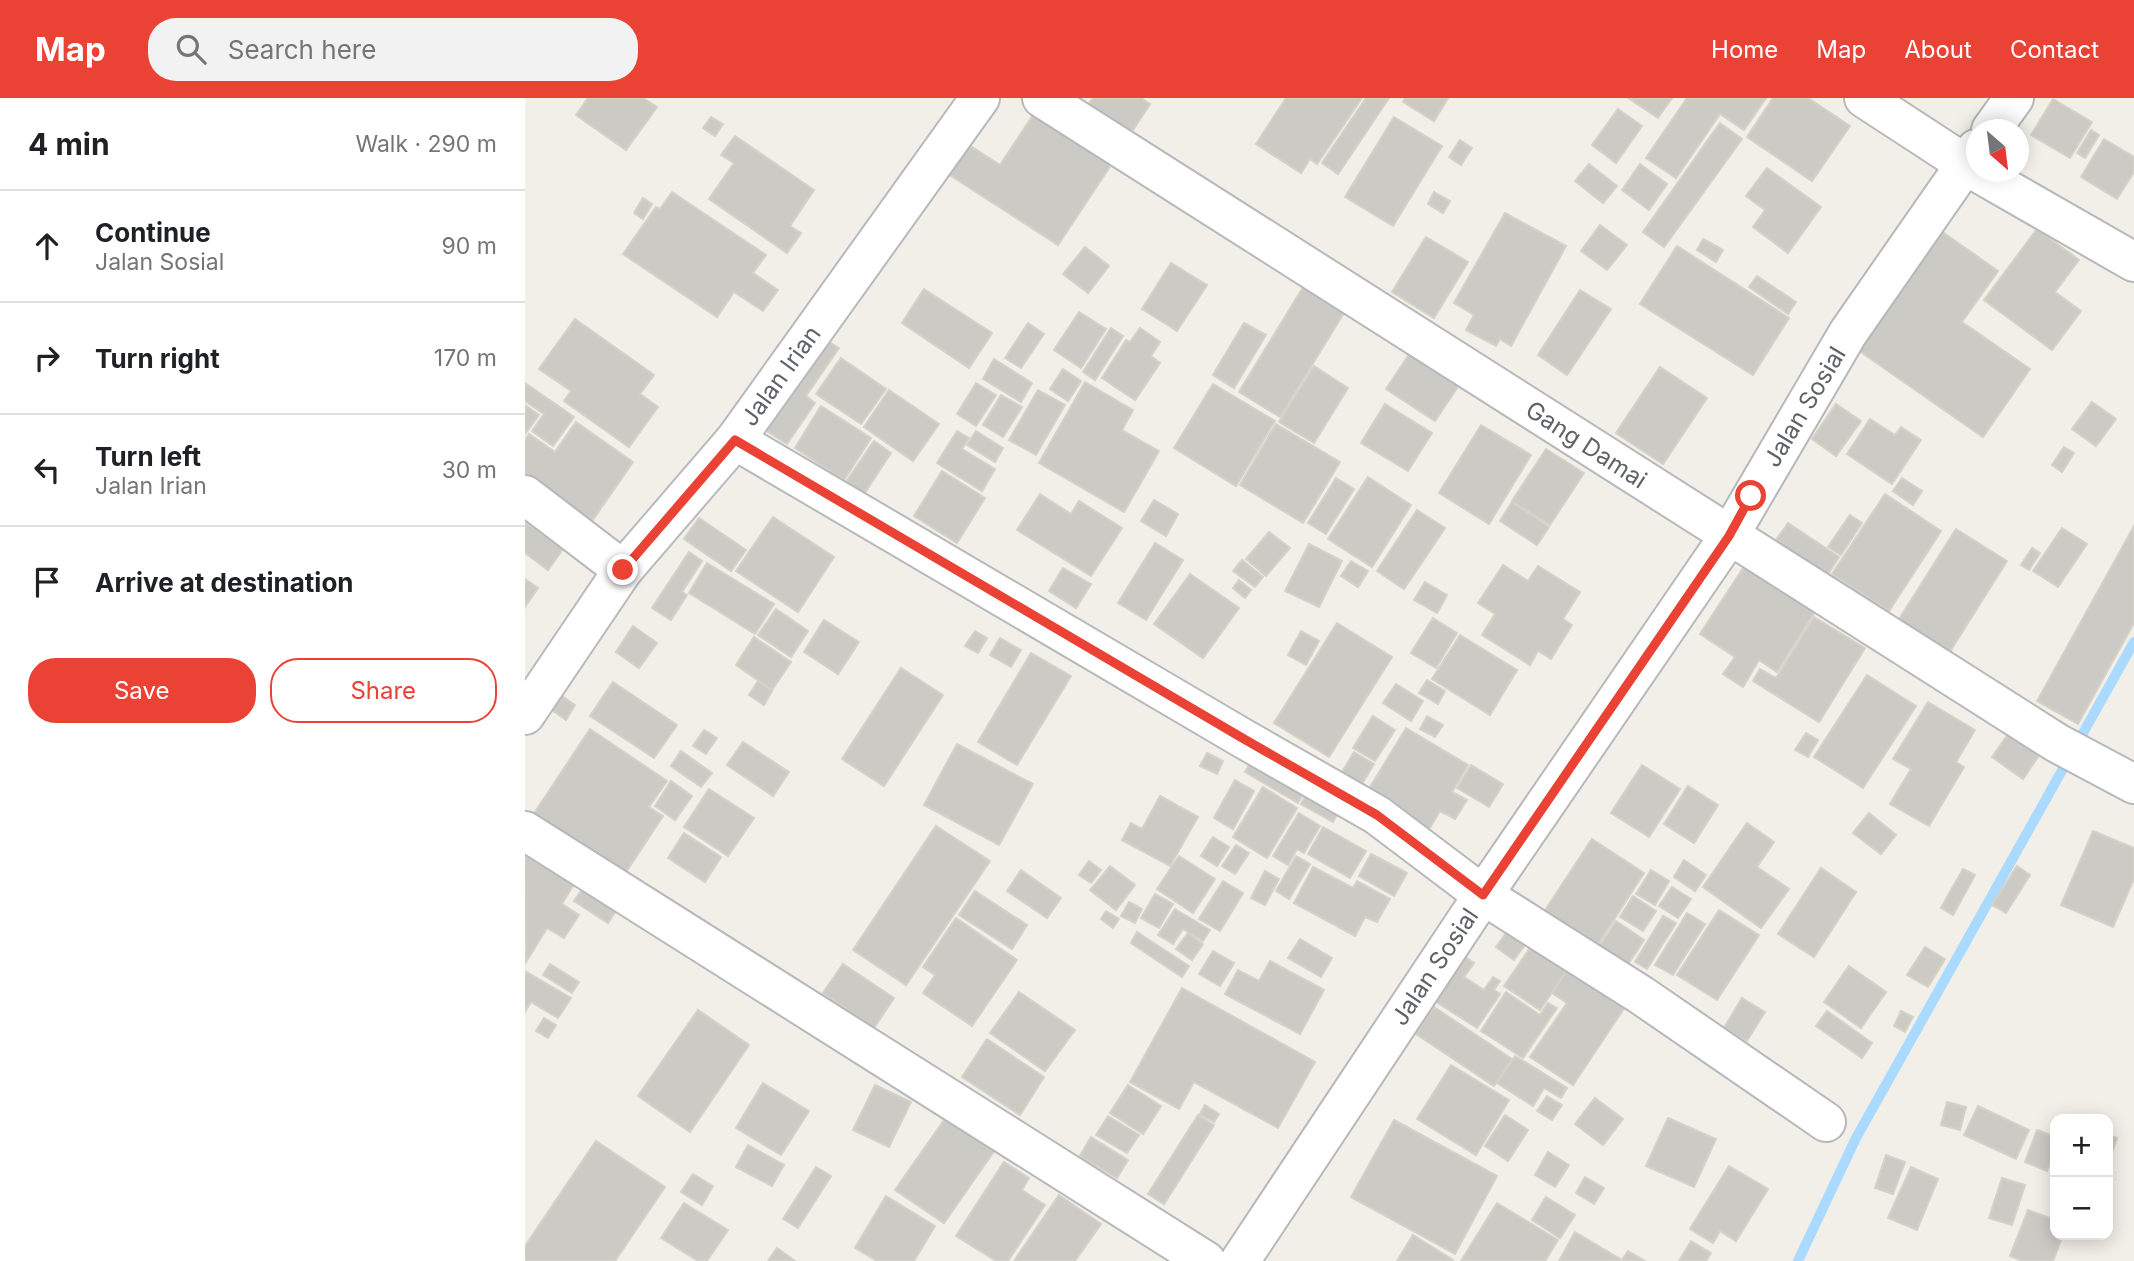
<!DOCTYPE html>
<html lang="en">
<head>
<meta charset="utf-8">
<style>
	:root { --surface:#fff; --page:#f2f2f2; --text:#202124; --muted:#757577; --line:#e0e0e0; --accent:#ea4335 }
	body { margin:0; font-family:Inter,sans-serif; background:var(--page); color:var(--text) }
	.controls { position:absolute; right:21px; bottom:21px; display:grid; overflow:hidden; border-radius:14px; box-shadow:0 4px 18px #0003 }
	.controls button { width:63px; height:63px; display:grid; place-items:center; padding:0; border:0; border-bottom:2px solid var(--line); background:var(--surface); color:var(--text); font:35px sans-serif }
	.compass { position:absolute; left:1441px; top:21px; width:63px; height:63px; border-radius:50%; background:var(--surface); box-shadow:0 4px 18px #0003; rotate:152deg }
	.stop { position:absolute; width:21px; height:21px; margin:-16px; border:5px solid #ea4335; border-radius:50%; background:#fff }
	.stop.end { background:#ea4335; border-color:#fff; box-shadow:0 2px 7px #0008 }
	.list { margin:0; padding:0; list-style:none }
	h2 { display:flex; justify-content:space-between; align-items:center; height:91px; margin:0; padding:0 28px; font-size:30px }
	h2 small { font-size:23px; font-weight:400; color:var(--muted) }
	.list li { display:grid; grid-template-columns:46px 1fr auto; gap:21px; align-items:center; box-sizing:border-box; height:112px; padding:0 28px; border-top:2px solid var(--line) }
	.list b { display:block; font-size:26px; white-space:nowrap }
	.list p { margin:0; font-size:23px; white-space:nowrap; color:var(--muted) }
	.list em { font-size:23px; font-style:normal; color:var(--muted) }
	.actions { display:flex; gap:14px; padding:21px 28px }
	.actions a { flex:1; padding:16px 0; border:2px solid var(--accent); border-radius:28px; text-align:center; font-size:24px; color:var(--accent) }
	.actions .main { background:var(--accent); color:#fff }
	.icon { flex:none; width:38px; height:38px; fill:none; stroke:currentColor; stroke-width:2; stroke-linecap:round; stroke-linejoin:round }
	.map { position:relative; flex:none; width:1609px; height:1163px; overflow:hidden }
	header { display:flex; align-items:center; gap:42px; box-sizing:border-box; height:98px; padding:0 35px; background:var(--accent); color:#fff }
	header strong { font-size:33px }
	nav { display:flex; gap:38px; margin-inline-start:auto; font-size:24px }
	.search { width:490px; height:63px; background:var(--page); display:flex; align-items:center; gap:18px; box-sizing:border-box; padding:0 24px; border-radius:28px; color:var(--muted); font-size:26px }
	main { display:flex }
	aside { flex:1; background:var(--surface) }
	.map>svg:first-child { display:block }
</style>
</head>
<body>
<header>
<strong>Map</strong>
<div class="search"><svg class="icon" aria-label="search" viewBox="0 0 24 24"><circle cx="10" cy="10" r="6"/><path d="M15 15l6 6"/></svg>Search here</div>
<nav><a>Home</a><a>Map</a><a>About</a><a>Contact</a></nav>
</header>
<main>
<aside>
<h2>4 min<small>Walk · 290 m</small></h2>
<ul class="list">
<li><svg class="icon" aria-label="ahead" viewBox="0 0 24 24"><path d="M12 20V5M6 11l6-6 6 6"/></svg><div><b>Continue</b><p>Jalan Sosial</p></div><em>90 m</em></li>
<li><svg class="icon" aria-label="right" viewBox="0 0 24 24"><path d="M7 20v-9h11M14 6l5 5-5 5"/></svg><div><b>Turn right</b></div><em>170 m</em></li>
<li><svg class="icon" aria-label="left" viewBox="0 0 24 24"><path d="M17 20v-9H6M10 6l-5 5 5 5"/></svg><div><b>Turn left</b><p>Jalan Irian</p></div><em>30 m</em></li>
<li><svg class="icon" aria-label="arrive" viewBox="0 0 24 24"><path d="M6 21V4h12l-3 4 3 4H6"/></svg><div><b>Arrive at destination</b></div></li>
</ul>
<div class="actions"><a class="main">Save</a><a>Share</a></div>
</aside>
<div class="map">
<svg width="1609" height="1163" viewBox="0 0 1609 1163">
	<rect width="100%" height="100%" fill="#f1efe8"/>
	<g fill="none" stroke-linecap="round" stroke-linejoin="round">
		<!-- stream -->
		<polyline stroke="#aadaff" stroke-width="10" points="1273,1163 1331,1040 1609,544"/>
	</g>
	<!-- building -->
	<g fill="#cccac5" stroke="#d6d1c6" stroke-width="2">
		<polygon points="63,0 118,0 132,9 101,52 51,17"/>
		<polygon points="568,0 616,0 625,6 606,35 563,7"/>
		<polygon points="761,0 837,0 792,66 785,61 776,75 731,46"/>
		<polygon points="841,0 864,0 813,76 797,65"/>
		<polygon points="880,0 923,0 909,23 878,4"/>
		<polygon points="1103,0 1147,0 1133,20"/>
		<polygon points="1162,0 1241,0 1219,32 1195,16 1151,80 1121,60"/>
		<polygon points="1248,0 1283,0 1325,28 1287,83 1222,39"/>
		<polygon points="1528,1 1567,24 1545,60 1506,37"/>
		<polygon points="1093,11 1117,28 1091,65 1067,47"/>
		<polygon points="510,14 588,64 533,147 420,74 439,44 475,67"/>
		<polygon points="186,19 198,26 190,38 178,30"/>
		<polygon points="869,19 917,48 868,128 820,99"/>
		<polygon points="1195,25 1217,41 1139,149 1118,134"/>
		<polygon points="1566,32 1574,37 1560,60 1552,55"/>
		<polygon points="210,38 289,92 265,128 276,135 262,155 184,101 209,65 196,57"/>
		<polygon points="1579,41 1609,59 1609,74 1592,101 1556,79"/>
		<polygon points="935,42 947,50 936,67 924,59"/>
		<polygon points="1064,66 1092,88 1078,105 1050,83"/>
		<polygon points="1115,66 1142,86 1124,112 1097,92"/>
		<polygon points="1242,70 1296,109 1263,155 1228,129 1240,112 1221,98"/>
		<polygon points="147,94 241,157 228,175 253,192 238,213 209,194 192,219 98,156 131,109 135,111"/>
		<polygon points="909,94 925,103 918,115 903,106"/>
		<polygon points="118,100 127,106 118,121 109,115"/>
		<polygon points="980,115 1041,148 986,248 975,241 971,248 941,232 949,217 929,205"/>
		<polygon points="1075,127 1102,147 1082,172 1056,153"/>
		<polygon points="1512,131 1554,162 1530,194 1556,213 1527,252 1459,202"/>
		<polygon points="1416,133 1473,173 1437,224 1505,271 1458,339 1333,252"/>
		<polygon points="901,139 943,164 909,220 867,194"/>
		<polygon points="1178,141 1198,152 1191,164 1172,152"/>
		<polygon points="1152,148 1264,220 1228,277 1115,206"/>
		<polygon points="560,149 584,168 563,195 538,176"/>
		<polygon points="646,165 682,187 652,233 617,211"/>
		<polygon points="1232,178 1271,204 1263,216 1224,189"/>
		<polygon points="780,186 822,210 755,319 714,294"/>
		<polygon points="399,191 467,235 444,270 377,225"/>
		<polygon points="1055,192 1086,211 1042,277 1013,257"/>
		<polygon points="554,214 581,231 556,270 529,252"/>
		<polygon points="50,221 129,277 115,296 133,309 104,349 39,303 46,293 14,271"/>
		<polygon points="503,225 519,236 496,270 480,260"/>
		<polygon points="719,225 741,237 709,290 688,277"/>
		<polygon points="586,230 598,238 570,282 558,274"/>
		<polygon points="615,230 635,244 626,258 635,265 610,302 577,280 601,242 605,244"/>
		<polygon points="298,240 314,250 281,298 290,305 262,346 237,330"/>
		<polygon points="891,246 940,278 910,323 861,291"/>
		<polygon points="316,260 361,291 336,326 291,296"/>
		<polygon points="469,261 507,285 496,304 458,281"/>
		<polygon points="789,268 823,290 789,345 754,324"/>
		<polygon points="1135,269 1182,300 1138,366 1091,335"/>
		<polygon points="538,271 556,283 543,303 525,291"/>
		<polygon points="560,284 608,312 597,332 634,353 599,414 514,365"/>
		<polygon points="0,285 49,319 28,348 7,333 19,316 0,303"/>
		<polygon points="451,285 471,297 451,328 432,316"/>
		<polygon points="688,286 750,323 711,388 649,350"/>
		<polygon points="364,292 414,326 388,363 339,329"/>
		<polygon points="513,292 540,307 511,357 484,342"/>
		<polygon points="476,297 497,309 478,339 458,327"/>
		<polygon points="1567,304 1591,321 1571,348 1547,331"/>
		<polygon points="860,306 907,335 883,373 836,345"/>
		<polygon points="1311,306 1336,323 1311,358 1287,341"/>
		<polygon points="0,307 14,317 0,336"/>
		<polygon points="296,308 346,340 319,382 270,350"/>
		<polygon points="1345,321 1370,337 1376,329 1396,342 1367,386 1322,356"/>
		<polygon points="51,324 108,364 65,426 0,382 0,342 4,336 30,354"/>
		<polygon points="751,326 815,364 778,425 715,387"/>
		<polygon points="956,327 1006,357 964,426 914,395"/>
		<polygon points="432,333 444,340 437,351 470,371 457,393 412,365"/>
		<polygon points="451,333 478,350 470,364 442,347"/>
		<polygon points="349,343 366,355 339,396 321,384"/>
		<polygon points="1539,349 1549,355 1537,374 1527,367"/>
		<polygon points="1021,351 1059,375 1025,427 987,403"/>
		<polygon points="417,373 460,400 432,445 389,418"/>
		<polygon points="843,379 886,407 847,469 803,441"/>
		<polygon points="811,380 829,391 801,436 783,425"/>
		<polygon points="1377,380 1397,393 1388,407 1368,393"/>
		<polygon points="515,396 546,416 554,403 597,430 566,478 492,432"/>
		<polygon points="1360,396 1416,433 1364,513 1307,476"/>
		<polygon points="629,402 653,416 641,438 616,423"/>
		<polygon points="987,404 1024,429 1012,447 975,423"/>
		<polygon points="892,412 920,430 879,491 852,473"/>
		<polygon points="1325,417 1337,425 1316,457 1303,449"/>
		<polygon points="248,419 309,459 273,514 211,473"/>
		<polygon points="174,420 221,452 206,473 159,441"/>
		<polygon points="0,424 38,451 23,472 0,455"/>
		<polygon points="1263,425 1314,459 1303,476 1251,442"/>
		<polygon points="1609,428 1609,525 1553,626 1512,603"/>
		<polygon points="1537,430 1562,446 1533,489 1508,473"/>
		<polygon points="1431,431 1482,463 1424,555 1373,523"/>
		<polygon points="744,434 765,450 741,478 721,461"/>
		<polygon points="630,445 658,462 621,522 593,505"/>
		<polygon points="784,446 817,463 794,509 760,493"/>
		<polygon points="1507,450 1515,455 1504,472 1496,467"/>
		<polygon points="164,454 177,463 157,494 162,497 146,522 127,510"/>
		<polygon points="717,462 738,479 730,489 708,473"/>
		<polygon points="826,463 843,473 833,489 816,478"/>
		<polygon points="1222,464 1293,509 1252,574 1234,562 1218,589 1198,576 1210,559 1175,536"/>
		<polygon points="182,465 249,506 230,536 164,495"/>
		<polygon points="978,467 1003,483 1013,468 1055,494 1038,521 1047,527 1026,561 1013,553 1005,567 957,537 970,516 953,505"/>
		<polygon points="538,470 566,486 551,510 524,493"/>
		<polygon points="665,476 714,510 678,560 629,526"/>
		<polygon points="0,481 13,490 0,509"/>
		<polygon points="714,482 726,492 720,500 708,490"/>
		<polygon points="900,484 922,497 912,515 889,502"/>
		<polygon points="251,511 283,533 266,559 233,537"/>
		<polygon points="1289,519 1340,550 1294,624 1228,583 1235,571 1251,580"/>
		<polygon points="908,520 932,535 911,570 886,555"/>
		<polygon points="299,522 334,544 313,576 279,554"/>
		<polygon points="812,525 867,559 804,659 749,625"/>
		<polygon points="108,528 132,545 114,570 91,554"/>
		<polygon points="450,533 462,540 453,555 440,548"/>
		<polygon points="776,533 794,543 781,567 763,557"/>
		<polygon points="935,537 992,572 965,617 907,581"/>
		<polygon points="229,539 266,564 247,592 211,567"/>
		<polygon points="475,540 496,552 486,569 465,557"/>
		<polygon points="506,555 546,578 492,667 453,644"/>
		<polygon points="376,570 418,597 359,688 317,661"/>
		<polygon points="1342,577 1391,608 1338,690 1289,659"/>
		<polygon points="902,582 920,593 913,606 894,595"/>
		<polygon points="233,583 247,593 239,607 224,597"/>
		<polygon points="88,584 152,627 129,660 65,618"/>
		<polygon points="871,586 898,603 886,623 858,605"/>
		<polygon points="37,598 50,607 41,622 27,612"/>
		<polygon points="1403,604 1450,632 1431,664 1439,669 1404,728 1365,706 1386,671 1368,661"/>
		<polygon points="848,618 870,632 850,663 828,650"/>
		<polygon points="902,618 918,627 910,639 895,631"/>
		<polygon points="881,630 943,667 927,694 942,702 930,721 915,713 903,733 841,696"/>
		<polygon points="65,631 142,683 124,709 138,718 99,777 8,717"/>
		<polygon points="179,632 192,640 181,656 168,648"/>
		<polygon points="1281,635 1293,642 1283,659 1270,652"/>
		<polygon points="1484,635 1515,656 1498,681 1467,659"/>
		<polygon points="218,644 264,674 248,698 202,667"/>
		<polygon points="432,646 508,686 474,747 399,707"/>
		<polygon points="733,652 786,683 773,705 720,674"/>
		<polygon points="156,653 187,675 176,689 146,668"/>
		<polygon points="829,654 849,666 831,696 811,684"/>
		<polygon points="682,655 698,663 692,676 675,668"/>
		<polygon points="946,667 978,686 964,709 932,690"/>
		<polygon points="1117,667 1155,691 1124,739 1086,715"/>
		<polygon points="710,682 729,693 708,731 689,720"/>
		<polygon points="146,683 167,698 150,722 130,708"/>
		<polygon points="788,684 820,702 808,724 776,706"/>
		<polygon points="1163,688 1193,707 1169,745 1139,726"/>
		<polygon points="738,689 772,710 742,760 708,739"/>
		<polygon points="184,691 229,720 203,758 159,729"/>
		<polygon points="635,698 673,719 645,768 597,742 606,725 617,731"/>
		<polygon points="774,715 795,728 779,755 772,751 763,767 748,758"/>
		<polygon points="1344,715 1371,737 1356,756 1328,735"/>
		<polygon points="1222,725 1249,744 1232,769 1264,791 1236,830 1178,789"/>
		<polygon points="411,728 465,763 381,887 328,852"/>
		<polygon points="798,729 841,753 825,780 783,756"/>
		<polygon points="1568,733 1609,750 1609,781 1588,829 1536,807"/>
		<polygon points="159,735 196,759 180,784 143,760"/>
		<polygon points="688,739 704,749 692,768 676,758"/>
		<polygon points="1067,741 1119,775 1066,857 1013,823"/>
		<polygon points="711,747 724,755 710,776 697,768"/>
		<polygon points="0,754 50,784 37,806 54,817 39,840 22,830 1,864"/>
		<polygon points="846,756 882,775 869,798 834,778"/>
		<polygon points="654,758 690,781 668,815 632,791"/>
		<polygon points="771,758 785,766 764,801 751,793"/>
		<polygon points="1159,762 1181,777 1170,793 1149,779"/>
		<polygon points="564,763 576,772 566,785 554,777"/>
		<polygon points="585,768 610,787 591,812 565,792"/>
		<polygon points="1492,768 1505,777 1481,815 1467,807"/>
		<polygon points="788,769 828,790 832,783 865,801 852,824 840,819 830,838 769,805"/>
		<polygon points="1296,770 1331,794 1289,859 1253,836"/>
		<polygon points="1438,771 1450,777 1428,817 1416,810"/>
		<polygon points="496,772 536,800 522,820 482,793"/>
		<polygon points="1126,772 1144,783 1130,807 1111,796"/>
		<polygon points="740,773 754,781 740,807 726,800"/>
		<polygon points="698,783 718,795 695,833 674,821"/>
		<polygon points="1147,789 1166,801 1153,820 1134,808"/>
		<polygon points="58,790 91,813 83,825 49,803"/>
		<polygon points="450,793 502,827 487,851 434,817"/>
		<polygon points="630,796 648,806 634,830 616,820"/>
		<polygon points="1108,798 1131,813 1118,833 1095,819"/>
		<polygon points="604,804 617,811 610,825 596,818"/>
		<polygon points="650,811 685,832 678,843 658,831 648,846 633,837"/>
		<polygon points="1194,812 1234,837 1192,902 1152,877"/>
		<polygon points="581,813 594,821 588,830 576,821"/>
		<polygon points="1162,815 1180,826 1148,877 1130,867"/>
		<polygon points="1138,818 1151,825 1122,871 1110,864"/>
		<polygon points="431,820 492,862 447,928 398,895 410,877 398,869"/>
		<polygon points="1091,823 1119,842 1096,877 1068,858"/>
		<polygon points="984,831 1002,844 989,862 971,849"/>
		<polygon points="612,834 664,868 657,879 606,845"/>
		<polygon points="663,835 678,846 667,862 651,851"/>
		<polygon points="775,841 807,860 796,879 763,860"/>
		<polygon points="1007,847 1043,871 1015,912 979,888"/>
		<polygon points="1400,849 1420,861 1403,889 1382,877"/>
		<polygon points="688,853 709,865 695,888 674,876"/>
		<polygon points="934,855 949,865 939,879 959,892 968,879 975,883 969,892 975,896 952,930 905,900"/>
		<polygon points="745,863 799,892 775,936 700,896 713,872 734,883"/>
		<polygon points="25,866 54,884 47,895 18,877"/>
		<polygon points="318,866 369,900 349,930 298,895"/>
		<polygon points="1324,868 1361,894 1336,930 1299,904"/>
		<polygon points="1043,871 1100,909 1048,987 1005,959 1042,905 1027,895"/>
		<polygon points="0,873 46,900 33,920 6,904 0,914"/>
		<polygon points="657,890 790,964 753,1030 669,984 654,1011 605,984"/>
		<polygon points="494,894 550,932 520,973 465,935"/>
		<polygon points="981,894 1015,917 1023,905 1032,910 998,960 956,933"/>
		<polygon points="1217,900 1240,914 1222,943 1199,930"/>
		<polygon points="909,909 987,961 969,988 891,936"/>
		<polygon points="173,912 224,947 165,1034 113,998"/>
		<polygon points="1302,913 1347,945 1337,960 1291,928"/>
		<polygon points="1376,913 1388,919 1380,934 1369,928"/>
		<polygon points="19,920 31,927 23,940 11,933"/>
		<polygon points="462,941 519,979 495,1017 437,979"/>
		<polygon points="990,958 1042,990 1036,1000 1019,990 1008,1008 972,985"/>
		<polygon points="926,967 984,1002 951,1057 892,1021"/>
		<polygon points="238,985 284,1013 256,1057 211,1030"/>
		<polygon points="350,987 386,1004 364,1049 328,1032"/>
		<polygon points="603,987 636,1008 618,1036 585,1015"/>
		<polygon points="1022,998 1037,1007 1027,1022 1012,1013"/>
		<polygon points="1070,1000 1098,1021 1078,1047 1050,1026"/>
		<polygon points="1422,1004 1441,1009 1435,1032 1416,1027"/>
		<polygon points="680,1007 694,1016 689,1024 675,1016"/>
		<polygon points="1453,1008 1504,1032 1491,1061 1439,1037"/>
		<polygon points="424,1015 472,1049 419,1125 370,1092"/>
		<polygon points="673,1017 689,1027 639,1106 623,1096"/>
		<polygon points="980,1017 1003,1032 983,1063 960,1048"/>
		<polygon points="583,1018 614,1037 602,1055 571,1037"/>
		<polygon points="1143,1020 1191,1041 1169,1089 1121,1068"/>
		<polygon points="869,1022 972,1078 930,1156 826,1099"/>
		<polygon points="1512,1032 1530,1039 1530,1052 1522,1073 1500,1064"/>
		<polygon points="1583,1037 1592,1040 1584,1064 1583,1063"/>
		<polygon points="566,1039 603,1062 592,1080 555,1058"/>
		<polygon points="71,1043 140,1089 90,1163 0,1163 0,1148"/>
		<polygon points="223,1047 259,1067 247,1088 211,1069"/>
		<polygon points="1023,1054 1044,1067 1030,1089 1010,1077"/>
		<polygon points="1361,1057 1380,1064 1368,1096 1350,1090"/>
		<polygon points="479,1064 504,1080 497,1092 520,1107 483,1163 471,1163 431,1138"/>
		<polygon points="1204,1068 1243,1091 1211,1143 1195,1133 1188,1145 1165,1131"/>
		<polygon points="291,1069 306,1078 273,1130 258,1121"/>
		<polygon points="1386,1069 1413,1081 1392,1132 1363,1120"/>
		<polygon points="168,1076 188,1088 177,1107 156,1094"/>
		<polygon points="1060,1079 1079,1090 1069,1106 1051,1095"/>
		<polygon points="1477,1080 1500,1087 1487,1127 1464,1120"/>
		<polygon points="534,1097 576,1126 550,1163 489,1163"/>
		<polygon points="361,1098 410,1128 389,1163 352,1163 330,1150"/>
		<polygon points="1021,1099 1050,1117 1035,1140 1007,1122"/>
		<polygon points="159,1105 203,1132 182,1163 173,1163 136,1140"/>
		<polygon points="972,1105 1033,1142 1020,1163 936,1163"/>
		<polygon points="1503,1112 1530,1122 1530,1137 1538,1137 1528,1163 1497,1163 1485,1158"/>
		<polygon points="1050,1134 1097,1162 1103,1153 1120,1163 1034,1163"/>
		<polygon points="888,1137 928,1162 927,1163 872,1163"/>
		<polygon points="1166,1143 1186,1155 1181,1163 1154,1163"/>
		<polygon points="252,1150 270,1163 243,1163"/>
	</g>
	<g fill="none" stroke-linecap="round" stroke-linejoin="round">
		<defs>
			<g id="street">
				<polyline points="517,0 1532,645 1609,686"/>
				<polyline points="1339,0 1451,73"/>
				<polyline points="1466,32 1489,0"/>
				<polyline points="1452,74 1609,164"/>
				<polyline points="210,342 719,641 852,717 958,797 1116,897 1301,1024"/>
				<polyline points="0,397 98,472"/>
				<polyline points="0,733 681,1163"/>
				<polyline points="715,1163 958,797 1204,438 1323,235 1451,51"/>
			</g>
			<polyline id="secondary" points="0,617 98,472 210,342 455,0"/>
		</defs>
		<!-- street casing -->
		<use href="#street" stroke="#b5b8bc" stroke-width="42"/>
		<!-- secondary casing -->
		<use href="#secondary" stroke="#b6babf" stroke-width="42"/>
		<!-- street -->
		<use href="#street" stroke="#fff" stroke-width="38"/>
		<!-- secondary -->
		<use href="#secondary" stroke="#fff" stroke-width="38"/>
	</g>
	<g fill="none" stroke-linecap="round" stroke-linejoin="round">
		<!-- route -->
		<polyline stroke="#ea4335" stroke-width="9" points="98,472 210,342 719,641 852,717 958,797 1204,438 1226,398"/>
	</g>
	<g text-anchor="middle" stroke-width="7" stroke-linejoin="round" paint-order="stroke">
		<!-- street labels -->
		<g font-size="24" fill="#5f6368" stroke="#fff">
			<text transform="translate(256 278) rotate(-54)" y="8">Jalan Irian</text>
			<text transform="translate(1280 309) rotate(-59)" y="8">Jalan Sosial</text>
			<text transform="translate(1061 347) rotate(33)" y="8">Gang Damai</text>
			<text transform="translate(910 869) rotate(-56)" y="8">Jalan Sosial</text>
		</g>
	</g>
</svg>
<div class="controls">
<button>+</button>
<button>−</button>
</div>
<svg class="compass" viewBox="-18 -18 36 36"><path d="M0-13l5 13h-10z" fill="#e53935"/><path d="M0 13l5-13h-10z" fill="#757577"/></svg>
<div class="stop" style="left:1226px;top:398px"></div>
<div class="stop end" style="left:98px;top:472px"></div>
</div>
</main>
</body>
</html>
